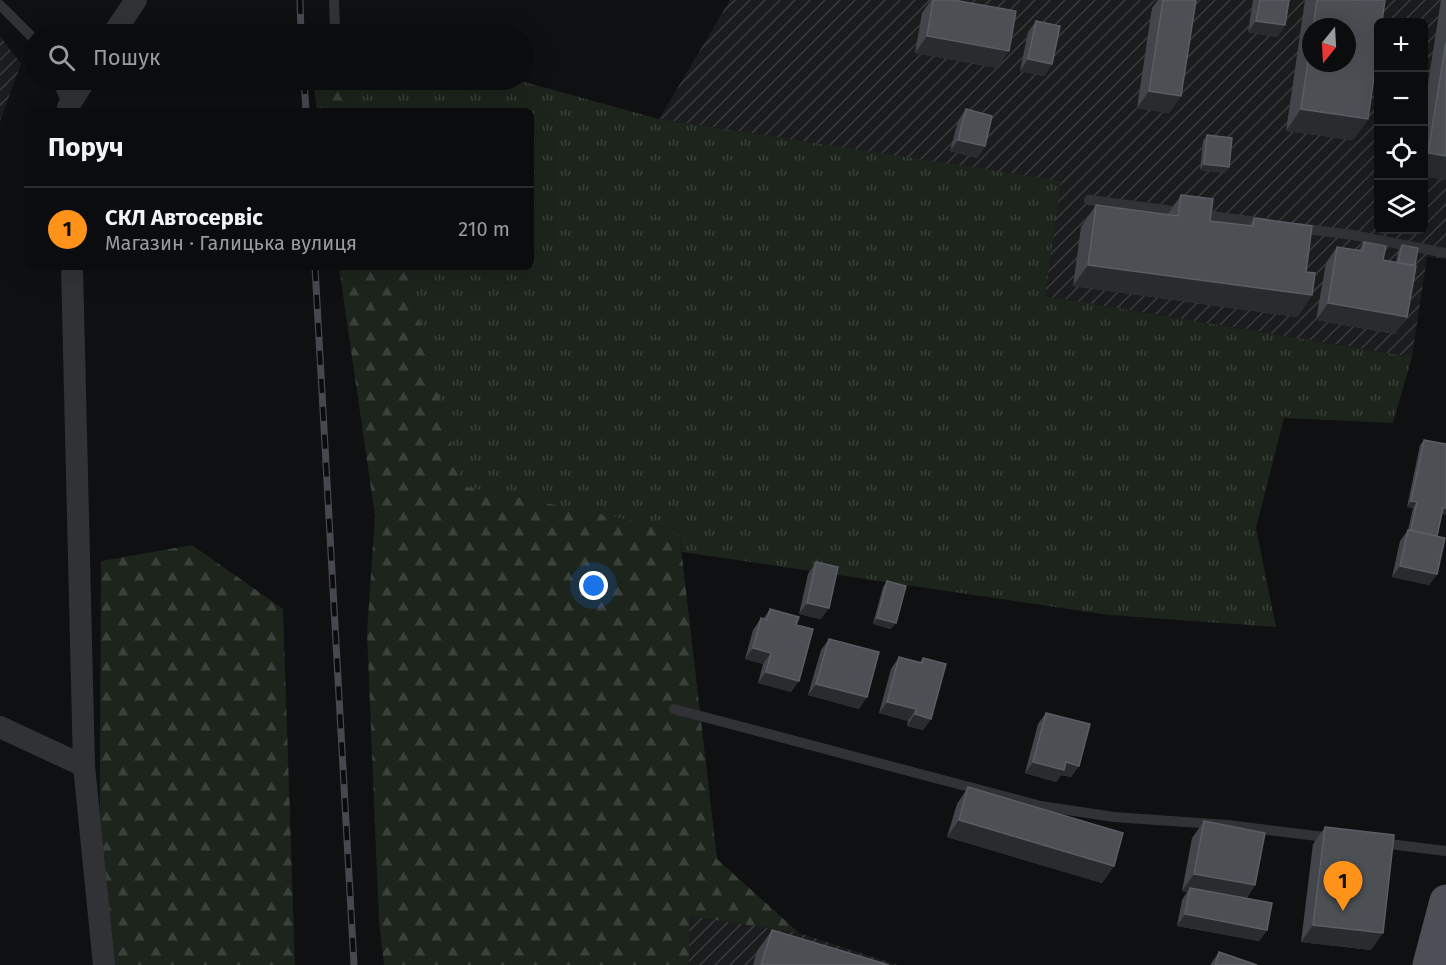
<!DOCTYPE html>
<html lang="uk">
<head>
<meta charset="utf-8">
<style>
	:root { --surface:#0b0c0d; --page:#141516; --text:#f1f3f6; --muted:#9a9b9d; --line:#2b2c2e; --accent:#ff931a }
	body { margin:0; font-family:"Fira Sans",sans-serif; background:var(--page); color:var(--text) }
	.controls { position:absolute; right:18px; top:18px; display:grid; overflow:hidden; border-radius:9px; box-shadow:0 6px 24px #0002 }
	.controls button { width:54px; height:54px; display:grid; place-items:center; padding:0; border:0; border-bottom:2px solid var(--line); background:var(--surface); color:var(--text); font:30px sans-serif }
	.compass { position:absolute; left:1302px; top:18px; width:54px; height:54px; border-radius:50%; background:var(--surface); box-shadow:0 6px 24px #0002; rotate:198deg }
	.you { position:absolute; left:594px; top:586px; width:21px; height:21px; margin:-15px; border:4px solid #fff; border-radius:50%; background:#1a73e8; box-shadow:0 0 0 9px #1a73e833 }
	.badge { display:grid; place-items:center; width:39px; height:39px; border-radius:50%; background:var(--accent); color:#111; font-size:20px; font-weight:700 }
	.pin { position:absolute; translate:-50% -50px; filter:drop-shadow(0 2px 3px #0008) }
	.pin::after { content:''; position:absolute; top:32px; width:21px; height:18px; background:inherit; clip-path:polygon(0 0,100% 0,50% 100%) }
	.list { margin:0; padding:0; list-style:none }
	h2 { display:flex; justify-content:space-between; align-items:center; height:78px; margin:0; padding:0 24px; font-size:26px }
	h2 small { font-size:20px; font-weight:400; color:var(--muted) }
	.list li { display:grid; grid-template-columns:39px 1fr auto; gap:18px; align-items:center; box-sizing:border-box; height:84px; padding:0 24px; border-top:2px solid var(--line) }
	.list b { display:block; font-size:22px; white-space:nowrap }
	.list p { margin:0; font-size:20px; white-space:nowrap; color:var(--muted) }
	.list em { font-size:20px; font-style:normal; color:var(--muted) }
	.icon { flex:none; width:33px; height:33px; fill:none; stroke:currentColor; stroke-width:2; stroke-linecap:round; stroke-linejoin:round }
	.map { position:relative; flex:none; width:1446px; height:965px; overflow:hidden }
	.search { position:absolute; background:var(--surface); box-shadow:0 6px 24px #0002; left:24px; top:24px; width:510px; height:66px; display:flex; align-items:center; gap:15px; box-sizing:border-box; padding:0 21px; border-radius:33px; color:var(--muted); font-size:22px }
	.panel { position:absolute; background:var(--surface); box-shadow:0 6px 24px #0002; left:24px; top:108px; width:510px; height:162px; border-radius:9px }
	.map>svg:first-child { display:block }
</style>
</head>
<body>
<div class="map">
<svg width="1446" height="965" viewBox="0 0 1446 965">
	<defs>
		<pattern id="industrial-furrows" width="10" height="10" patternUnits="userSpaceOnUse" patternTransform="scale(1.5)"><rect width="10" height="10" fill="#1b1c1e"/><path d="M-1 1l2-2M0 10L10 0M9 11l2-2" fill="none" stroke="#393a3c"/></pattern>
		<pattern id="grass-tufts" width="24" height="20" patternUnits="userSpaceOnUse" patternTransform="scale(1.5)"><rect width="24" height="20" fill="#1c241c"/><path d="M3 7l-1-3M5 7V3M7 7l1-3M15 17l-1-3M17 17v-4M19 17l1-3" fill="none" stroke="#3a413b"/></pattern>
		<pattern id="forest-firs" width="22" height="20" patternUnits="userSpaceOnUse" patternTransform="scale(1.5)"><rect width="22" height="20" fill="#1c241c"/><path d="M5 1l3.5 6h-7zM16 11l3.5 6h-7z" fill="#3a413b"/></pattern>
	</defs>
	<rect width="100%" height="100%" fill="#0f1011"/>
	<!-- industrial -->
	<g fill="url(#industrial-furrows)" fill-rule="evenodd">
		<path d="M730 0H1446V259L1427 257 1412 357 1044 296 1060 182 659 119ZM1378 22H1424V230H1378ZM1311 27H1347V63H1311Z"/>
		<polygon points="0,36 21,64 0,121"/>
		<polygon points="689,916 799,933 898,965 689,965"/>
	</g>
	<!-- grass -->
	<polygon fill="url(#grass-tufts)" points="334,80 517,80 659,119 1061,181 1045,296 1412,357 1393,423 1284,418 1256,528 1276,627 1109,615 682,552 679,530 462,487 406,267 531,267 531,111 357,111"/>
	<!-- forest -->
	<g fill="url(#forest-firs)">
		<polygon points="313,80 334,80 357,111 317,111"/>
		<polygon points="339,267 406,267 462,486 679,530 717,859 799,933 689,916 689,965 384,965 379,921 367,632 375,516"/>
		<polygon points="192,545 283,609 295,965 99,965 101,561"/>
	</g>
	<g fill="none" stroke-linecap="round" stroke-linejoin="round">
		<!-- lane -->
		<g stroke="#303236" stroke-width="10">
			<polyline points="334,0 335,29"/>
			<polyline points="0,5 34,39"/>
			<polyline points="57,80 68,106"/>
			<polyline points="1089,200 1181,212"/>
			<polyline points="1197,214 1264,223"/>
			<polyline points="1298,228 1353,235 1446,253"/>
			<polyline points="674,709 1041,806 1114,817 1228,825 1333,838"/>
			<polyline points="1381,843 1446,851"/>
		</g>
		<!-- street -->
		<g stroke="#303236" stroke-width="22">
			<polyline points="113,34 136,0"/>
			<polyline points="68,111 68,107 85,80"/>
			<polyline points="72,267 84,766 104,965"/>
			<polyline points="0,727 84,766"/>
		</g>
		<!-- primary -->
		<polyline stroke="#4c4f56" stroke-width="33" points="1429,965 1446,901"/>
		<defs>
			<g id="rail">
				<polyline points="300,0 301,34"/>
				<polyline points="304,80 306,111"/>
				<polyline points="315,267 354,965"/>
			</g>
		</defs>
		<!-- rail casing -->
		<use href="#rail" stroke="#45484e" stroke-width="7"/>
		<!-- rail -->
		<use href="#rail" stroke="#0b0b0c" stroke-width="4.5" stroke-dasharray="14" stroke-linecap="butt"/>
	</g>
	<!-- wall -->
	<g fill="#42454a" fill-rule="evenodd">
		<polygon points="931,0 953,0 997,68 915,53 922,13"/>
		<polygon points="1158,0 1196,0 1181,96 1169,113 1137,108 1152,8"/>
		<polygon points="1253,0 1289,0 1285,25 1277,37 1248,32"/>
		<path d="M1305 0H1385L1368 119 1353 140 1286 131ZM1311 27H1347L1311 63Z"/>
		<polygon points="1441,0 1446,0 1446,180 1424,176 1424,109"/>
		<polygon points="1036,21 1052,64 1044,76 1020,71 1028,32"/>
		<polygon points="966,109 985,146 977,158 950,151 958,121"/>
		<polygon points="1207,135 1225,173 1200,170 1203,141"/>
		<polygon points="1181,195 1210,221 1249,226 1254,218 1306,272 1312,295 1297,317 1073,286 1081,227 1096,205 1167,215"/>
		<polygon points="1364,242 1383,260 1396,262 1398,251 1402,245 1395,334 1316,320 1326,263 1337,247 1359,250"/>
		<polygon points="1424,440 1442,514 1437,536 1437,574 1429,585 1392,577 1400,541 1408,530 1413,508 1407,507 1420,445"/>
		<polygon points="816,562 821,619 799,614 808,574"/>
		<polygon points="887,581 891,629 873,624 883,587"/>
		<polygon points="770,609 796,625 791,692 758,683 763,664 745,659 753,630 761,618 763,619"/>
		<polygon points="829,639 859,709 808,695 821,650"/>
		<polygon points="899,657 920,662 923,658 931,719 923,730 907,726 908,721 879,713 891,669"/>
		<polygon points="1046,713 1079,766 1071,777 1061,775 1056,782 1025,773 1038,724"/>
		<polygon points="968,787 1114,866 1102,883 947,837 957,804"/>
		<polygon points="1204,821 1255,885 1246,899 1267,930 1259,941 1177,926 1182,900 1187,892 1182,891 1192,838"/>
		<polygon points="1325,827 1371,950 1301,942 1313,844"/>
		<polygon points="772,930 889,965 753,965 757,951"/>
		<polygon points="1219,952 1257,965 1210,965"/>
	</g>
	<!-- shaded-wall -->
	<g fill="#292c2e">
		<polygon points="1256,21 1285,25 1277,37 1248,32"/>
		<polygon points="927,36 1009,51 997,68 915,53"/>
		<polygon points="1028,59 1052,64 1044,76 1020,71"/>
		<polygon points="1149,91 1181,96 1169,113 1137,108"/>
		<polygon points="1301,109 1368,119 1353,140 1286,131"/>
		<polygon points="958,140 985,146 977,158 950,151"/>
		<polygon points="1428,153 1446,156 1446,180 1424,176 1424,159"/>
		<polygon points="1204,164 1229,167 1225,173 1200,170"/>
		<polygon points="1088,265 1312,295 1297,317 1073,286"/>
		<polygon points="1328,303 1407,317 1395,334 1316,320"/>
		<polygon points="1411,501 1417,502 1413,508 1407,507"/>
		<polygon points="1443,508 1446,508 1446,515 1439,513"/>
		<polygon points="1400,566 1437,574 1429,585 1392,577"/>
		<polygon points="807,603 829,608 821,619 799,614"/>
		<polygon points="877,618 896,623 891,629 873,624"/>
		<polygon points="753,648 771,653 763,664 745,659"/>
		<polygon points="766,672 799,681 791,692 758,683"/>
		<polygon points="816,684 867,697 859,709 808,695"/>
		<polygon points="887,702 916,709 908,721 879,713"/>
		<polygon points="915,714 931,719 923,730 907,726"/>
		<polygon points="1033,762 1066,762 1079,766 1071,777 1061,775 1056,782 1025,773"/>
		<polygon points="959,820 1114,866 1102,883 947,837"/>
		<polygon points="1194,874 1255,885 1243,902 1190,888 1187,892 1182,891"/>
		<polygon points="1185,914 1267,930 1259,941 1177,926"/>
		<polygon points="1313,925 1383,933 1371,950 1301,942"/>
	</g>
	<!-- building -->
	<g fill="#4c5055" stroke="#595e64" stroke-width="1.5">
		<polygon points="933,0 953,0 1016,11 1009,51 927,36"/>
		<polygon points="1163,0 1196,0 1181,96 1149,91"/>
		<polygon points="1260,0 1289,0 1285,25 1256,21"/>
		<polygon points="1317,0 1385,0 1382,22 1378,22 1378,48 1368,119 1301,109 1311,40 1311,63 1347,63 1347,27 1313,27"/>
		<polygon points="1036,21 1060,26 1052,64 1028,59"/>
		<polygon points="1446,42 1446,156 1428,153"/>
		<polygon points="966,109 992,116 985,146 958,140"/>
		<polygon points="1207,135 1232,138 1229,167 1204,164"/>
		<polygon points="1181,195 1213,199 1210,221 1253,226 1254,218 1312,226 1306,272 1315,273 1312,295 1088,265 1096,205 1178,216"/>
		<polygon points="1364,242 1386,246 1383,260 1416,266 1407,317 1328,303 1337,247 1363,251"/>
		<polygon points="1402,245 1418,248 1415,265 1398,263"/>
		<polygon points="1424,440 1446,444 1446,508 1443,508 1437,536 1411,530 1417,502 1411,501"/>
		<polygon points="1408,530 1445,538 1437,574 1400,566"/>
		<polygon points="816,562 838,567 829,608 807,603"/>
		<polygon points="887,581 906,586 896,623 877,618"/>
		<polygon points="770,609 799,617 796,625 813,629 799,681 766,672 771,653 753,648 761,618 767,620"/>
		<polygon points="829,639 879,652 867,697 816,684"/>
		<polygon points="899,657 922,663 923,658 946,664 931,719 915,714 916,709 887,702"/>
		<polygon points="1046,713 1090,724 1079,766 1066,762 1064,770 1033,762"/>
		<polygon points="968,787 1123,833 1114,866 959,820"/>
		<polygon points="1204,821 1265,833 1255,885 1194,874"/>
		<polygon points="1325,827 1394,835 1383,933 1313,925"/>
		<polygon points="1190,888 1272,903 1267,930 1185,914"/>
		<polygon points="772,930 889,965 761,965"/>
		<polygon points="1219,952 1257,965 1215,965"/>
	</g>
</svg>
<div class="controls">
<button>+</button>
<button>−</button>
<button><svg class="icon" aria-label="locate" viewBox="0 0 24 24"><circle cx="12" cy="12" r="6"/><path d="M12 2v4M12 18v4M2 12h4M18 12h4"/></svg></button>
<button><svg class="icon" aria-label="layers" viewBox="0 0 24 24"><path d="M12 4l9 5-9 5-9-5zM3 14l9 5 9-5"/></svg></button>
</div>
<svg class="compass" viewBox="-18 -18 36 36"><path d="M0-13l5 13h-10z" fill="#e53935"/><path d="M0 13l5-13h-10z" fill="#9a9b9d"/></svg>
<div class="you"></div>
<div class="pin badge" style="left:1343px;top:911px">1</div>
<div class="search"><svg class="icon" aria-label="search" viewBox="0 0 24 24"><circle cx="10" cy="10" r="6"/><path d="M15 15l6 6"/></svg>Пошук</div>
<section class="panel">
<h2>Поруч<small></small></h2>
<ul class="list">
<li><span class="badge">1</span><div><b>СКЛ Автосервіс</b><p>Магазин · Галицька вулиця</p></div><em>210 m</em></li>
</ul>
</section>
</div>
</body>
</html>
